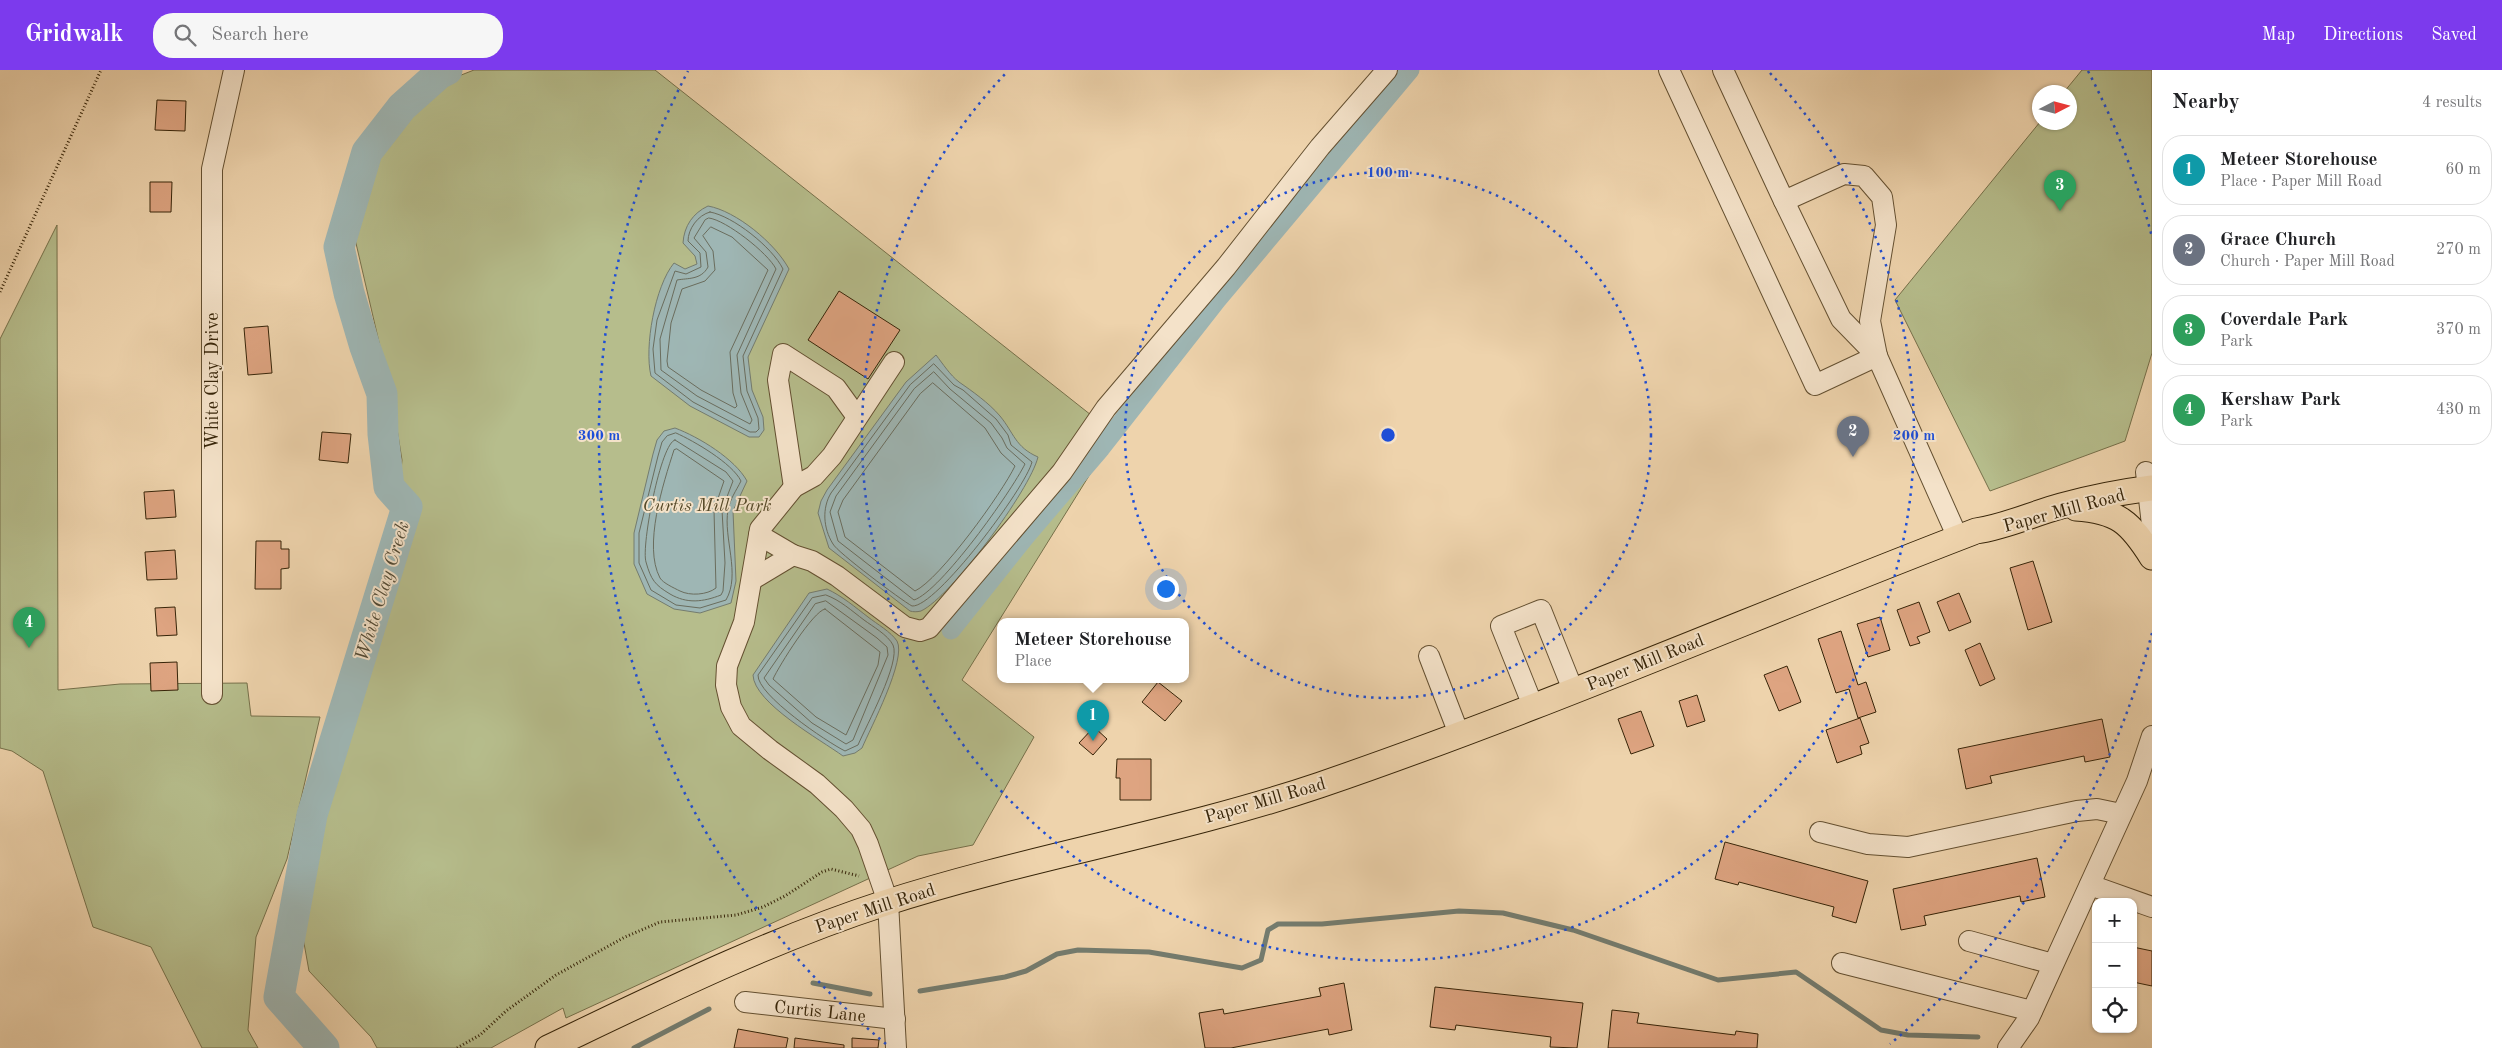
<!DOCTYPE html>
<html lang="en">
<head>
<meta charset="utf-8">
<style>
	:root { --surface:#fff; --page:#f6f6f6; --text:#202124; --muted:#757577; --line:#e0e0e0; --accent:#7c3aed }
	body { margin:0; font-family:"Old Standard TT",serif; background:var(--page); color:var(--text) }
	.controls { position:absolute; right:15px; bottom:15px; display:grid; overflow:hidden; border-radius:10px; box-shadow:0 1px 4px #0004 }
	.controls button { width:45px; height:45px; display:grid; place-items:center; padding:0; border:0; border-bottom:1px solid var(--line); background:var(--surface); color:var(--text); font:25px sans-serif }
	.compass { position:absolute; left:2032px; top:15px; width:45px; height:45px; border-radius:50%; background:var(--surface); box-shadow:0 1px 4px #0004; rotate:84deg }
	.you { position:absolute; left:1165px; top:518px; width:18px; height:18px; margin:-12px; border:4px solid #fff; border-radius:50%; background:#1a73e8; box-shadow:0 0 0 8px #1a73e833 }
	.badge { display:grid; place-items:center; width:32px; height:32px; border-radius:50%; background:var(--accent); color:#fff; font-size:16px; font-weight:700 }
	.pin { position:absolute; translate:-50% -41px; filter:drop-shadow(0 1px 2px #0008) }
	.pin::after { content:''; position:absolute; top:26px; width:18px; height:15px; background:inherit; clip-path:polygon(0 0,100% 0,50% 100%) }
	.popup { position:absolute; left:997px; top:548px; width:192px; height:65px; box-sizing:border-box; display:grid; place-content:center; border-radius:10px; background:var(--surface); filter:drop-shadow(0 1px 4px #0005); font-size:16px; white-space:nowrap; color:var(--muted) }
	.popup b { font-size:19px; color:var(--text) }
	.popup::after { content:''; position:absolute; left:50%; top:100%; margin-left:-10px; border:10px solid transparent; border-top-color:var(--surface) }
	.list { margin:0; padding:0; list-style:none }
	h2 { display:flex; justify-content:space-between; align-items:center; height:65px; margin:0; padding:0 20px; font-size:21px }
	h2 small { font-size:16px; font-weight:400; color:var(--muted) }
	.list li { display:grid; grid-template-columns:32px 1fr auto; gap:15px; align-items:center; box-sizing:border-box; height:70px; margin:0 10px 10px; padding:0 10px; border:1px solid var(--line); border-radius:20px }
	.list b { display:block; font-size:19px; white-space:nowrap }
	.list p { margin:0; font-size:16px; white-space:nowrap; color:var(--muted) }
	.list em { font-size:16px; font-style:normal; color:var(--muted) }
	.icon { flex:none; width:28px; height:28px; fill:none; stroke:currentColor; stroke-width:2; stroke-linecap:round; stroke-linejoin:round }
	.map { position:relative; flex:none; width:2152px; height:978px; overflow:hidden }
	header { display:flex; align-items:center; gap:30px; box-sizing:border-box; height:70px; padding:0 25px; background:var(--accent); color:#fff }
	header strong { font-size:24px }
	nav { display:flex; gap:28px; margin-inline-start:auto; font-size:18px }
	.search { width:350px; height:45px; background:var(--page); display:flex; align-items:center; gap:12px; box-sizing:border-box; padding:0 18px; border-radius:20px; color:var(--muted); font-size:19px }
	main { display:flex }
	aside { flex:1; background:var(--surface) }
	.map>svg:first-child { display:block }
</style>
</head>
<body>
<header>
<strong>Gridwalk</strong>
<div class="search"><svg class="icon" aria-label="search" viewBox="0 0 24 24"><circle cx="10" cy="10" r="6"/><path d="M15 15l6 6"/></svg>Search here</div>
<nav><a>Map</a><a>Directions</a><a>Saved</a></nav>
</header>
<main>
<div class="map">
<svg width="2152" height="978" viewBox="0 0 2152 978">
	<rect width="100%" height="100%" fill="#eed3ac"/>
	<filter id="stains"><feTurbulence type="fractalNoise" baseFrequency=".004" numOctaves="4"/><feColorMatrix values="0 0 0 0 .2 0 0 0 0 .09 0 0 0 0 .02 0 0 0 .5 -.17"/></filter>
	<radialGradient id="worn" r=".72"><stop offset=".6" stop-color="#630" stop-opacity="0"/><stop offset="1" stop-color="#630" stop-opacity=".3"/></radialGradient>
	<!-- green -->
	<g fill="#b6bd8c" stroke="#76704a">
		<polygon points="474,0 655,0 1115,364 962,610 1034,667 973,775 918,786 566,948 563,938 491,978 377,978 371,967 309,901 295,823 369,579 384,520 396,451 402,390 392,328 355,169 375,86 446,11"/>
		<polygon points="2082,0 2152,0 2152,283 2125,371 1990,421 1895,230 2040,52 2070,52 2070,22 2064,22"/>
		<polygon points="57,155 58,620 120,614 247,613 251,646 320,647 287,789 256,867 248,960 258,978 202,978 151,877 93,857 43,701 12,681 0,678 0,269"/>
	</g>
	<!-- water -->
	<g fill="#9eb6b4" stroke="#747c6f">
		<path d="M708 136C736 141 775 173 789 199L748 287 752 320 763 347 764 360 759 367H749L690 336 651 306C644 277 655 216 674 193L685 199 697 194 695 186 683 173C684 156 693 143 708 136Z"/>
		<path d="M936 285C943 294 950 305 959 312 972 321 989 333 1000 346 1014 363 1015 377 1038 387 1030 420 951 527 921 541 917 542 913 542 910 541L829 478 818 443 821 431 827 420 906 312Z"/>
		<path d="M675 358C699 367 735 389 747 411L733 441 736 511 731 533 700 543 674 539 647 524 634 494V463L653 384 657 370 664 361Z"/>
		<path d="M827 519C842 526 855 537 868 547 877 554 891 562 897 571 907 589 870 659 862 678L855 683 843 686C821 670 754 633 753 605L809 523Z"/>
	</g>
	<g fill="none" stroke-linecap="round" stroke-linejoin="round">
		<!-- shore -->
		<g stroke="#6a6d5e" stroke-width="1">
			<path d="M710 142C733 146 772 177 783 199L743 286 747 321 758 348 759 359 756 362H750L693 332 655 303 653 279 657 250 675 201 686 204 701 197 700 183 688 171C688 159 698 145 710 142Z"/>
			<path d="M709 148C726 150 768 183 776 199L737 285 741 323 752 350 750 354 697 326 661 300 660 269 677 210C688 208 701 210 708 197L706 182 694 168 705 150Z"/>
			<polygon points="711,157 732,167 768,200 730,282 733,323 737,336 735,338 701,320 668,297 667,291 671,253 682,219 705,211 715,200 713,181 703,166"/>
			<path d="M934 294 954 315 963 320 996 349 1008 365 1011 375 1032 392C1026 417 936 538 912 536 901 530 837 482 833 474 823 458 822 438 831 423L910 315Z"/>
			<path d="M934 302 950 319 991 353 1002 368 1007 378 1025 394C1011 422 941 521 914 530L838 471 830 442 836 426 914 319Z"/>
			<path d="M933 313 985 358 1001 383 1015 396C1002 423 940 509 915 521L845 467 838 442 843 430 920 324Z"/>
			<path d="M676 363C694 371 732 393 741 411 736 421 730 429 728 440 723 468 741 504 726 530L700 538 676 535 651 520 639 493V463L658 386 662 372 667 366Z"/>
			<path d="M675 370 726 402 733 411 722 440 725 493 723 521 721 525C703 532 687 534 670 524 655 515 651 510 646 492 641 476 661 372 675 370Z"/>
			<path d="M677 379 724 411 714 440 716 518C707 525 690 526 680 521 674 518 663 513 660 508 643 476 663 414 674 380Z"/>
			<path d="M826 525C840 530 852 541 864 550 872 556 888 565 893 575 901 592 866 656 858 675L845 681C827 672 757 625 758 605L812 528Z"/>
			<polygon points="826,531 877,568 887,577 888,585 853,670 846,674 812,653 769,615 764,608 815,534"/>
			<path d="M825 539 880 582 878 595 846 665 816 647 773 609C779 596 813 541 825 539Z"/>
		</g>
		<!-- stream -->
		<g stroke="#747c6f" stroke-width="5">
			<polyline points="813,913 870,924"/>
			<polyline points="920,921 1005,907 1026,901 1057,884 1078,880 1149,882 1242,898 1261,890 1268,860 1278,854 1322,854 1459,841 1503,843 1573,860 1718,910 1796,902 1881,960 1908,965 1978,967"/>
			<polyline points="634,978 709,939"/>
		</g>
		<!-- canal -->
		<polyline stroke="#9eb6b4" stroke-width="19" points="951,560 1025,467 1101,378 1217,230 1410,0"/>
		<!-- river -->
		<polyline stroke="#9eb6b4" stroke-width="31" points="324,978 279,927 312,745 407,437 389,417 383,364 382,324 365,277 349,223 339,177 367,82 402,37 439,4 447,0"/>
	</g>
	<!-- building -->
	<g fill="#dea481" stroke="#362408">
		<polygon points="157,30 186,31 185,61 155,60"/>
		<polygon points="150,112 172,112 171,142 150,142"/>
		<polygon points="839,221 900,260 868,309 808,270"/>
		<polygon points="268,256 272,303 248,305 244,258"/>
		<polygon points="322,362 351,364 348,393 319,390"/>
		<polygon points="174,420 176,447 146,449 144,422"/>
		<polygon points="256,471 281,471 281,479 289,479 289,498 281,499 281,519 255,519"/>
		<polygon points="175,480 177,509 147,510 145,482"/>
		<polygon points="2033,491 2052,552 2028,560 2010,498"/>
		<polygon points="1959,523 1971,552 1949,561 1937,532"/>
		<polygon points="1919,532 1930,562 1917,567 1920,573 1910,576 1897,540"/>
		<polygon points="175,537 177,565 157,566 155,538"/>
		<polygon points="1880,547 1890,580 1868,587 1857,554"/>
		<polygon points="1841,561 1858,615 1866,612 1876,642 1858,648 1849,619 1836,623 1818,569"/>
		<polygon points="1980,573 1995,609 1980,616 1965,580"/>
		<polygon points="177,592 178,620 151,621 150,593"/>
		<polygon points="1787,596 1801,632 1779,641 1764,605"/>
		<polygon points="1158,612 1182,631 1165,651 1142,632"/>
		<polygon points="1697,625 1705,651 1687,657 1679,631"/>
		<polygon points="1641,641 1654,676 1631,684 1618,649"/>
		<polygon points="1860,648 1869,673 1860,676 1862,684 1837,693 1826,660"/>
		<polygon points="2102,649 2110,687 2085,692 2084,686 1990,706 1992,713 1966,719 1958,679"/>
		<polygon points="1094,657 1107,669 1093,685 1079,673"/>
		<polygon points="1117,689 1151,689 1151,730 1120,730 1120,708 1116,708"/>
		<polygon points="1725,772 1868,811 1856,853 1832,846 1834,837 1739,812 1738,815 1715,809"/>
		<polygon points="2037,788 2045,827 2021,832 2020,826 1924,846 1926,855 1901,860 1893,819"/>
		<polygon points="2133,877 2152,881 2152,916 2133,912"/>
		<polygon points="1344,913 1352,960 1329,965 1328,959 1231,978 1205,978 1199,943 1223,939 1224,944 1321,926 1319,918"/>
		<polygon points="1435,917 1583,933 1577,978 1550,977 1551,967 1456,955 1455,960 1430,957"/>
		<polygon points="1612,940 1639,943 1637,953 1735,965 1736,961 1758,964 1757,978 1608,978"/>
		<polygon points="738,959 788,968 786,978 734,978"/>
		<polygon points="795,968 844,975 844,978 794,978"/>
		<polygon points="852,968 879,970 878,978 852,978"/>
	</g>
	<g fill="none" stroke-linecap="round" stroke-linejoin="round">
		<defs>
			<g id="minor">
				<polyline points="1669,0 1815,315 1877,286"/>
				<polyline points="1723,0 1784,131 1844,104 1864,106 1882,127 1886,155 1870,251 1877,286 1958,468"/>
				<polyline points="1784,131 1841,249 1877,286"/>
				<polyline points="894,292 832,386 814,406 794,417 760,459 744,552 727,596 726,615 731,637 741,656 770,680 817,714 844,739 861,759 868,774 888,832 896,978"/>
				<polyline points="2146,402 2152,455"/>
				<polyline points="794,417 778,310 783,284 836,318 857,347"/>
				<polyline points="793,485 812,491 837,506 905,557 920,561 929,558 1062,402 1106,338 1226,197 1320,77 1387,0"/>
				<polyline points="753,509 793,485 759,465"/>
				<polyline points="1429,586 1459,664"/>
				<polyline points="212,624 212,99 234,0"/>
				<polyline points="1533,636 1501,556 1541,540 1573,620"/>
				<polyline points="1820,762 1868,774 1908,777 2077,741 2097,739 2121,744"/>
				<polyline points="2090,815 2152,837"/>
				<polyline points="1969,871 2053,894"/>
				<polyline points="1842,893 2032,941"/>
				<polyline points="745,932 895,949"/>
				<polyline points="2008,978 2029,948 2137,711 2152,666"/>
			</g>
			<g id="major">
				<path d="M2076 438C2118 441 2130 452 2152 487"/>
				<path d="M548 978C659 925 768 871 885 833 1028 787 1178 763 1320 715 1542 639 1757 545 1976 461 2005 457 2032 444 2061 436 2091 428 2121 422 2152 418"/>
			</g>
		</defs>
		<!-- minor casing -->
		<use href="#minor" stroke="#645031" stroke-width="22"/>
		<!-- major casing -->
		<use href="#major" stroke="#362408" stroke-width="27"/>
		<!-- path -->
		<g stroke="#362408" stroke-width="3" stroke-dasharray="1 2.5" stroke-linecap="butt">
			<polyline points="0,222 101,0"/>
			<polyline points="457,978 480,965 506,941 556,905 625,867 660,852 736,845 763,837 785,826 822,802 831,799 859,806"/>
		</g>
		<!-- minor -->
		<use href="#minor" stroke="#f4e2c9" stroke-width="20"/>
		<!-- major -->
		<use href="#major" stroke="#eed3ac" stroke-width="25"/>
	</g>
	<!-- distance rings -->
	<g fill="none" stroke="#1d4ed8" stroke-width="2.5" stroke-dasharray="2.5 5">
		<circle cx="1388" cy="365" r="263"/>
		<path d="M1770 3A526 526 0 1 1 1006 3"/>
		<path d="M2152 563A789 789 0 0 1 1890 974M886 974A789 789 0 0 1 688 1M2088 1A789 789 0 0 1 2152 167"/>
	</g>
	<g text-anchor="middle" stroke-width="4" stroke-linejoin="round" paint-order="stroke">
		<!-- street labels -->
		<g font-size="18" fill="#362408" stroke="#f4e2c9">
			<text transform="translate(212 311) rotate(-90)" y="6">White Clay Drive</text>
			<text transform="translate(2064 440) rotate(-15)" y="6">Paper Mill Road</text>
			<text transform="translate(1645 592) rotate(-22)" y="6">Paper Mill Road</text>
			<text transform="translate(1265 730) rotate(-16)" y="6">Paper Mill Road</text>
			<text transform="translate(875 838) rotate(-18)" y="6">Paper Mill Road</text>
			<text transform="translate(820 941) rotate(6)" y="6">Curtis Lane</text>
		</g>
		<!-- park labels -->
		<g font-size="18" font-style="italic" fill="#564a29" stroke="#f4e2c9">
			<text x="707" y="441">Curtis Mill Park</text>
		</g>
		<!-- water labels -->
		<g font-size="19" font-style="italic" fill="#504833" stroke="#f4e2c9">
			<text transform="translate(381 521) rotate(-73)" y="7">White Clay Creek</text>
		</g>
	</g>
	<circle cx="1388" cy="365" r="8" fill="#1d4ed8" stroke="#f4e2c9" stroke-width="2.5"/>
	<g font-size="15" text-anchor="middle" font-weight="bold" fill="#1d4ed8" stroke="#f4e2c9" stroke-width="4" stroke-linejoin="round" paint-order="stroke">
		<text x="1388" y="107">100 m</text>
		<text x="1914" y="370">200 m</text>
		<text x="599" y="370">300 m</text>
	</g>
	<rect width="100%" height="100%" filter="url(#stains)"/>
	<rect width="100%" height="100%" fill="url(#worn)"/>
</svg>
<div class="controls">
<button>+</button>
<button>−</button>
<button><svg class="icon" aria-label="locate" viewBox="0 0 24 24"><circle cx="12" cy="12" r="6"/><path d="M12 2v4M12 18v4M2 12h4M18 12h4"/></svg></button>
</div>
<svg class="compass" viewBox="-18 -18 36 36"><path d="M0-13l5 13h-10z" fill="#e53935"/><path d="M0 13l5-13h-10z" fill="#757577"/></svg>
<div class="you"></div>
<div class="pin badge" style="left:1093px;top:671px;background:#0f9aa8">1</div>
<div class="popup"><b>Meteer Storehouse</b>Place</div>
<div class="pin badge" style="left:1853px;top:387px;background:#6b7280">2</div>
<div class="pin badge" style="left:2060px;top:141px;background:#2e9e5b">3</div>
<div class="pin badge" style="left:29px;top:578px;background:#2e9e5b">4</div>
</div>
<aside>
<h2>Nearby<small>4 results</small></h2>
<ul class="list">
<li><span class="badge" style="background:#0f9aa8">1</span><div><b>Meteer Storehouse</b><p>Place · Paper Mill Road</p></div><em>60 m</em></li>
<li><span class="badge" style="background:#6b7280">2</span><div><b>Grace Church</b><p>Church · Paper Mill Road</p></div><em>270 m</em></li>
<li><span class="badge" style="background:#2e9e5b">3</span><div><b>Coverdale Park</b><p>Park</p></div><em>370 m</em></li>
<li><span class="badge" style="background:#2e9e5b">4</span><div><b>Kershaw Park</b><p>Park</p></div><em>430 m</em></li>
</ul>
</aside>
</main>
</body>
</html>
